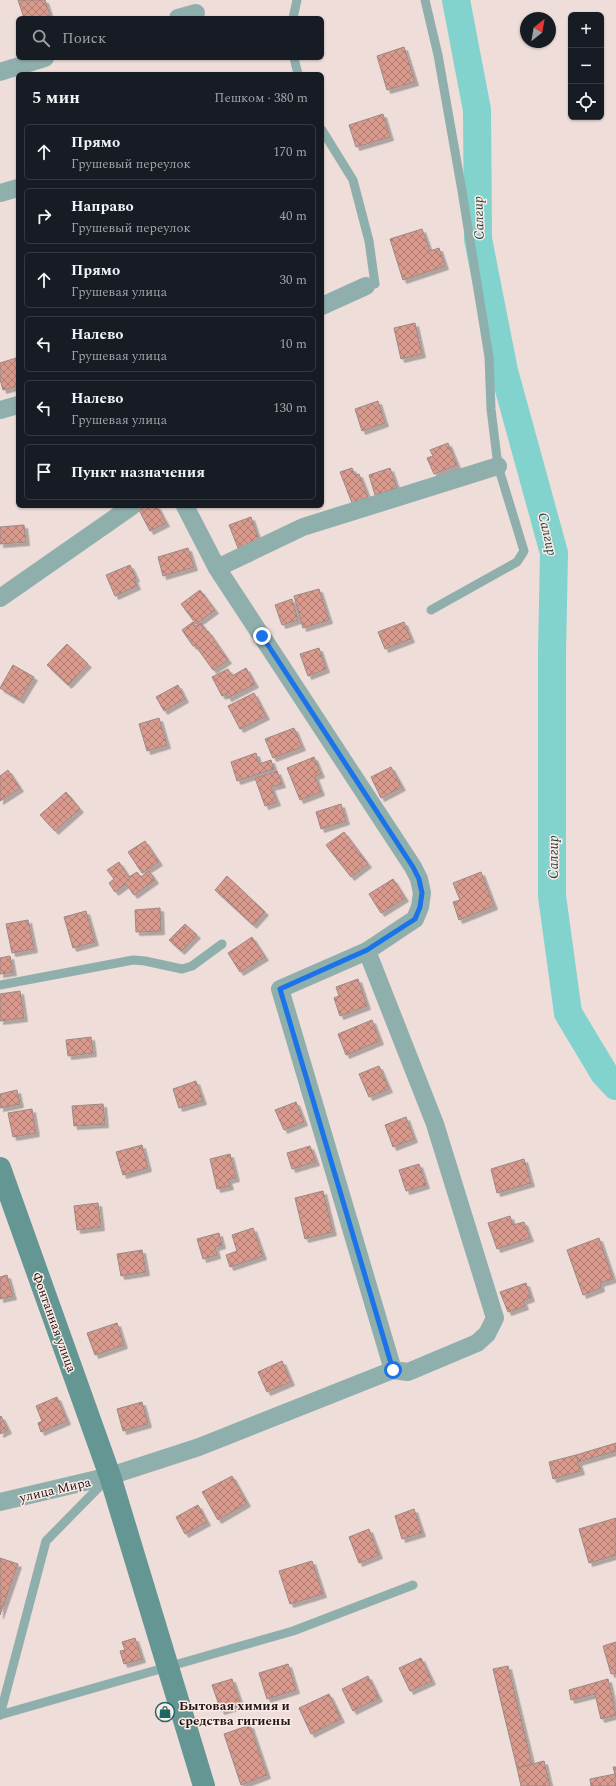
<!DOCTYPE html>
<html lang="ru">
<head>
<meta charset="utf-8">
<style>
	:root { --surface:#171b24; --page:#242831; --text:#f1f3f6; --muted:#9ea1a6; --line:#363941 }
	body { margin:0; font-family:Spectral,serif; background:var(--page); color:var(--text) }
	.controls { position:absolute; right:12px; top:12px; display:grid; overflow:hidden; border-radius:6px; box-shadow:0 1px 3px #0004 }
	.controls button { width:36px; height:36px; display:grid; place-items:center; padding:0; border:0; border-bottom:1px solid var(--line); background:var(--surface); color:var(--text); font:20px sans-serif }
	.compass { position:absolute; left:520px; top:12px; width:36px; height:36px; border-radius:50%; background:var(--surface); box-shadow:0 1px 3px #0004; rotate:31deg }
	.stop { position:absolute; width:12px; height:12px; margin:-9px; border:3px solid #1a73e8; border-radius:50%; background:#fff }
	.stop.end { background:#1a73e8; border-color:#fff; box-shadow:0 1px 4px #0008 }
	.list { margin:0; padding:0; list-style:none }
	h2 { display:flex; justify-content:space-between; align-items:center; height:52px; margin:0; padding:0 16px; font-size:17px }
	h2 small { font-size:13px; font-weight:400; color:var(--muted) }
	.list li { display:grid; grid-template-columns:26px 1fr auto; gap:12px; align-items:center; box-sizing:border-box; height:56px; margin:0 8px 8px; padding:0 8px; border:1px solid var(--line); border-radius:6px }
	.list b { display:block; font-size:15px; white-space:nowrap }
	.list p { margin:0; font-size:13px; white-space:nowrap; color:var(--muted) }
	.list em { font-size:13px; font-style:normal; color:var(--muted) }
	.icon { flex:none; width:22px; height:22px; fill:none; stroke:currentColor; stroke-width:2; stroke-linecap:round; stroke-linejoin:round }
	.map { position:relative; flex:none; width:616px; height:1786px; overflow:hidden }
	.search { position:absolute; background:var(--surface); box-shadow:0 1px 3px #0004; left:16px; top:16px; width:308px; height:44px; display:flex; align-items:center; gap:10px; box-sizing:border-box; padding:0 14px; border-radius:6px; color:var(--muted); font-size:15px }
	.panel { position:absolute; background:var(--surface); box-shadow:0 1px 3px #0004; left:16px; top:72px; width:308px; height:436px; border-radius:6px }
	.map>svg:first-child { display:block }
</style>
</head>
<body>
<div class="map">
<svg width="616" height="1786" viewBox="0 0 616 1786">
	<defs>
		<pattern id="building-cross-hatch" width="8" height="8" patternUnits="userSpaceOnUse"><rect width="8" height="8" fill="#d9998c"/><path d="M0 0l8 8M0 8l8-8" fill="none" stroke="#af7c71"/></pattern>
		<filter id="shadow"><feDropShadow dx="3.5" dy="3.5" stdDeviation="0" flood-color="#0004"/></filter>
	</defs>
	<rect width="100%" height="100%" fill="#eeddd9"/>
	<g fill="none" stroke-linecap="round" stroke-linejoin="round">
		<!-- river -->
		<polyline stroke="#82d2cd" stroke-width="28" points="456,0 477,110 478,239 504,371 554,553 552,652 552,896 568,1013 604,1073 616,1086"/>
	</g>
	<!-- building -->
	<g fill="url(#building-cross-hatch)" stroke="#9a8a87" filter="url(#shadow)">
		<polygon points="18,0 45,0 51,18 24,18"/>
		<polygon points="404,47 415,82 387,90 377,56"/>
		<polygon points="383,114 390,137 356,147 349,125"/>
		<polygon points="422,229 430,251 439,248 445,266 403,280 390,239"/>
		<polygon points="415,323 422,354 401,359 394,328"/>
		<polygon points="16,358 18,364 18,386 3,390 0,379 0,363"/>
		<polygon points="378,401 385,423 362,431 355,409"/>
		<polygon points="448,443 457,465 434,474 427,458 433,456 430,450"/>
		<polygon points="352,468 355,475 359,474 368,497 352,503 340,472"/>
		<polygon points="390,468 397,488 375,495 369,475"/>
		<polygon points="147,506 157,506 166,523 150,531 139,510"/>
		<polygon points="251,517 259,541 238,548 229,525"/>
		<polygon points="24,525 26,542 0,544 0,527"/>
		<polygon points="188,548 194,567 163,576 158,557"/>
		<polygon points="130,565 136,578 134,579 137,586 115,596 106,575"/>
		<polygon points="319,589 329,620 303,628 294,596"/>
		<polygon points="200,590 215,610 196,624 181,604"/>
		<polygon points="292,599 298,620 282,625 275,605"/>
		<polygon points="193,622 196,626 201,623 207,632 208,631 228,660 213,670 195,645 193,646 182,630"/>
		<polygon points="404,622 411,639 385,649 378,632"/>
		<polygon points="67,644 88,664 68,685 47,665"/>
		<polygon points="319,648 326,669 308,676 300,654"/>
		<polygon points="13,665 34,677 20,700 0,688"/>
		<polygon points="246,668 255,684 228,698 226,694 222,696 212,677 228,669 232,676"/>
		<polygon points="178,685 185,699 164,711 156,697"/>
		<polygon points="254,693 266,716 240,729 228,706"/>
		<polygon points="159,718 167,745 147,751 139,724"/>
		<polygon points="294,728 302,747 273,758 265,739"/>
		<polygon points="256,753 259,764 271,760 274,769 237,781 231,762"/>
		<polygon points="314,757 321,774 315,776 321,792 300,800 287,768"/>
		<polygon points="391,767 402,787 381,798 371,777"/>
		<polygon points="8,770 20,788 0,801 0,776"/>
		<polygon points="277,771 282,784 271,787 277,802 265,806 255,778"/>
		<polygon points="66,792 80,809 55,831 40,815"/>
		<polygon points="341,804 346,821 321,829 316,812"/>
		<polygon points="344,832 368,864 351,877 326,845"/>
		<polygon points="145,841 159,862 142,873 128,852"/>
		<polygon points="119,862 129,877 137,872 141,877 149,871 155,880 134,895 126,884 115,892 109,883 114,879 107,870"/>
		<polygon points="481,872 494,906 459,920 453,902 460,900 453,883"/>
		<polygon points="227,876 265,912 253,925 215,890"/>
		<polygon points="393,879 405,898 381,913 369,894"/>
		<polygon points="160,908 161,931 136,932 135,910"/>
		<polygon points="86,911 95,942 73,948 64,917"/>
		<polygon points="28,920 34,949 12,953 6,924"/>
		<polygon points="185,924 197,935 181,951 169,940"/>
		<polygon points="252,937 265,957 240,972 228,953"/>
		<polygon points="10,956 13,972 0,974 0,958"/>
		<polygon points="358,979 367,1006 340,1016 334,998 339,996 336,987"/>
		<polygon points="20,991 24,1018 0,1021 0,994"/>
		<polygon points="372,1020 380,1041 346,1055 338,1034"/>
		<polygon points="91,1037 93,1053 68,1056 66,1040"/>
		<polygon points="379,1066 389,1089 369,1097 359,1074"/>
		<polygon points="196,1081 203,1101 179,1108 173,1089"/>
		<polygon points="17,1090 20,1104 0,1108 0,1094"/>
		<polygon points="296,1102 304,1122 284,1130 275,1110"/>
		<polygon points="103,1104 105,1124 74,1126 72,1106"/>
		<polygon points="32,1109 36,1133 13,1137 8,1113"/>
		<polygon points="406,1117 414,1139 393,1147 385,1125"/>
		<polygon points="142,1145 148,1168 123,1175 116,1152"/>
		<polygon points="310,1146 316,1162 292,1169 287,1153"/>
		<polygon points="230,1154 236,1178 228,1180 230,1186 217,1189 210,1159"/>
		<polygon points="524,1159 531,1183 497,1193 491,1169"/>
		<polygon points="419,1164 426,1185 406,1191 399,1170"/>
		<polygon points="323,1191 333,1232 305,1239 295,1198"/>
		<polygon points="98,1203 101,1227 77,1230 74,1206"/>
		<polygon points="510,1216 513,1225 524,1222 530,1238 497,1249 488,1223"/>
		<polygon points="253,1228 263,1256 230,1267 226,1255 237,1251 232,1235"/>
		<polygon points="219,1233 222,1245 215,1247 217,1255 203,1259 197,1239"/>
		<polygon points="599,1238 613,1279 600,1283 601,1288 583,1295 567,1250"/>
		<polygon points="142,1250 146,1272 121,1276 117,1254"/>
		<polygon points="7,1275 13,1296 0,1299 0,1277"/>
		<polygon points="526,1283 531,1298 523,1301 525,1306 508,1312 500,1292"/>
		<polygon points="117,1323 124,1345 95,1355 87,1333"/>
		<polygon points="282,1361 291,1382 267,1392 258,1372"/>
		<polygon points="57,1397 67,1421 41,1432 38,1423 42,1421 36,1406"/>
		<polygon points="142,1402 148,1424 123,1431 117,1409"/>
		<polygon points="1,1416 8,1430 0,1434 0,1417"/>
		<polygon points="616,1443 616,1451 578,1462 576,1455"/>
		<polygon points="576,1455 581,1471 553,1479 549,1462"/>
		<polygon points="232,1476 247,1503 218,1520 202,1492"/>
		<polygon points="198,1505 207,1522 185,1534 176,1517"/>
		<polygon points="414,1509 422,1533 402,1539 395,1516"/>
		<polygon points="616,1518 616,1555 589,1563 579,1529"/>
		<polygon points="369,1529 379,1555 359,1563 349,1537"/>
		<polygon points="0,1558 18,1564 0,1615"/>
		<polygon points="312,1561 323,1594 290,1604 279,1571"/>
		<polygon points="135,1638 142,1659 124,1664 120,1651 125,1650 122,1642"/>
		<polygon points="616,1642 616,1673 611,1674 603,1646"/>
		<polygon points="421,1658 432,1681 410,1691 399,1668"/>
		<polygon points="288,1664 296,1690 267,1699 259,1673"/>
		<polygon points="508,1666 532,1764 517,1768 493,1669"/>
		<polygon points="368,1676 379,1698 353,1711 342,1689"/>
		<polygon points="232,1679 241,1705 221,1711 212,1685"/>
		<polygon points="608,1679 616,1715 601,1719 595,1694 571,1700 569,1690"/>
		<polygon points="329,1694 341,1719 311,1734 299,1708"/>
		<polygon points="250,1725 267,1775 241,1785 224,1734"/>
		<polygon points="544,1761 550,1786 521,1786 517,1768"/>
		<polygon points="613,1767 616,1767 616,1786 591,1786 590,1779 615,1774"/>
	</g>
	<g fill="none" stroke-linecap="round" stroke-linejoin="round">
		<!-- service -->
		<g stroke="#8fafad" stroke-width="9">
			<polyline points="425,0 438,55 462,191 489,357 491,409 498,466 524,551 517,562 431,610"/>
			<polyline points="293,18 297,0"/>
			<polyline points="294,58 298,74"/>
			<polyline points="322,130 353,180 369,241 375,284"/>
			<polyline points="0,985 133,960 145,961 182,969 192,966 222,944"/>
			<polyline points="0,1715 293,1631 413,1585"/>
			<polyline points="0,1715 46,1541 107,1479"/>
		</g>
		<!-- minor -->
		<g stroke="#8fafad" stroke-width="18">
			<polyline points="178,18 196,13"/>
			<polyline points="0,72 45,58"/>
			<polyline points="0,193 18,188"/>
			<polyline points="322,306 366,286"/>
			<polyline points="0,410 18,405"/>
			<polyline points="185,506 217,568 413,867 419,879 422,893 420,907 415,919 367,951 280,989 393,1370"/>
			<polyline points="217,568 303,527 498,466"/>
			<polyline points="0,598 132,506"/>
			<polyline points="0,1502 110,1476 199,1447 393,1370 408,1372 477,1343 487,1334 495,1318 435,1124 367,951"/>
		</g>
		<!-- secondary -->
		<polyline stroke="#649693" stroke-width="22" points="0,1168 110,1476 204,1786"/>
	</g>
	<g fill="none" stroke-linecap="round" stroke-linejoin="round">
		<!-- route -->
		<polyline stroke="#1a73e8" stroke-width="5" points="262,636 413,867 419,879 422,893 420,907 415,919 367,950 280,989 393,1370"/>
	</g>
	<!-- icons -->
	<defs>
		<symbol id="shop-ring" viewBox="-11 -11 22 22"><circle r="9.5" fill="#fceae6" stroke="#1b6764" stroke-width="1.5"/><path d="M-5-2.5h2.3a2.7 3.5 0 0 1 5.4 0H5L5.5 6h-11ZM-1.5-2.5h3a1.5 2.3 0 0 0-3 0Z" fill="#1b6764"/></symbol>
	</defs>
	<g fill-rule="evenodd">
		<use href="#shop-ring" x="154" y="1701" width="22" height="22"/>
	</g>
	<g text-anchor="middle" stroke-width="3" stroke-linejoin="round" paint-order="stroke">
		<!-- street labels -->
		<g font-size="13" fill="#1e1816" stroke="#fceae6">
			<text transform="translate(55 1322) rotate(70)" y="5">Фонтанная улица</text>
			<text transform="translate(55 1489) rotate(-13)" y="5">улица Мира</text>
		</g>
		<!-- poi labels -->
		<g font-size="13" font-weight="bold" fill="#1e1816" stroke="#fceae6" text-anchor="start">
			<text x="179" y="1710">Бытовая химия и<tspan x="179" dy="15">средства гигиены</tspan></text>
		</g>
		<!-- water labels -->
		<g font-size="14" font-style="italic" fill="#214745" stroke="#fceae6">
			<text transform="translate(478 218) rotate(-92)" y="5">Салгир</text>
			<text transform="translate(548 534) rotate(77)" y="5">Салгир</text>
			<text transform="translate(553 857) rotate(-90)" y="5">Салгир</text>
		</g>
	</g>
</svg>
<div class="controls">
<button>+</button>
<button>−</button>
<button><svg class="icon" aria-label="locate" viewBox="0 0 24 24"><circle cx="12" cy="12" r="6"/><path d="M12 2v4M12 18v4M2 12h4M18 12h4"/></svg></button>
</div>
<svg class="compass" viewBox="-18 -18 36 36"><path d="M0-13l5 13h-10z" fill="#e53935"/><path d="M0 13l5-13h-10z" fill="#9ea1a6"/></svg>
<div class="stop" style="left:393px;top:1370px"></div>
<div class="stop end" style="left:262px;top:636px"></div>
<div class="search"><svg class="icon" aria-label="search" viewBox="0 0 24 24"><circle cx="10" cy="10" r="6"/><path d="M15 15l6 6"/></svg>Поиск</div>
<section class="panel">
<h2>5 мин<small>Пешком · 380 m</small></h2>
<ul class="list">
<li><svg class="icon" aria-label="ahead" viewBox="0 0 24 24"><path d="M12 20V5M6 11l6-6 6 6"/></svg><div><b>Прямо</b><p>Грушевый переулок</p></div><em>170 m</em></li>
<li><svg class="icon" aria-label="right" viewBox="0 0 24 24"><path d="M7 20v-9h11M14 6l5 5-5 5"/></svg><div><b>Направо</b><p>Грушевый переулок</p></div><em>40 m</em></li>
<li><svg class="icon" aria-label="ahead" viewBox="0 0 24 24"><path d="M12 20V5M6 11l6-6 6 6"/></svg><div><b>Прямо</b><p>Грушевая улица</p></div><em>30 m</em></li>
<li><svg class="icon" aria-label="left" viewBox="0 0 24 24"><path d="M17 20v-9H6M10 6l-5 5 5 5"/></svg><div><b>Налево</b><p>Грушевая улица</p></div><em>10 m</em></li>
<li><svg class="icon" aria-label="left" viewBox="0 0 24 24"><path d="M17 20v-9H6M10 6l-5 5 5 5"/></svg><div><b>Налево</b><p>Грушевая улица</p></div><em>130 m</em></li>
<li><svg class="icon" aria-label="arrive" viewBox="0 0 24 24"><path d="M6 21V4h12l-3 4 3 4H6"/></svg><div><b>Пункт назначения</b></div></li>
</ul>
</section>
</div>
</body>
</html>
